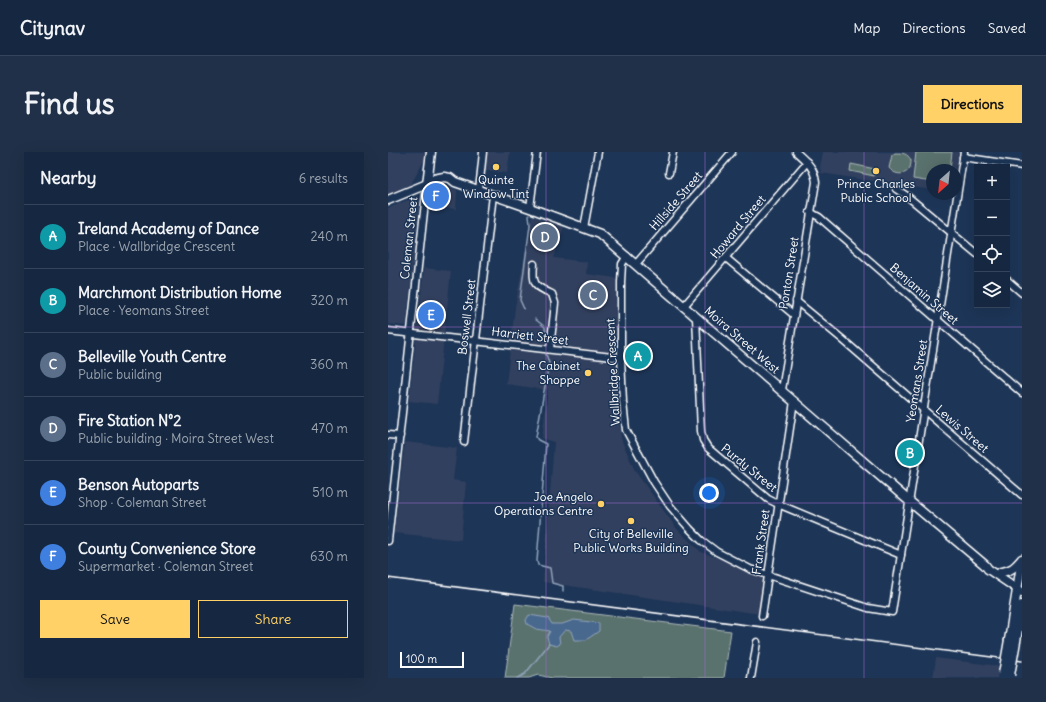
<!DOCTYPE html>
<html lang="en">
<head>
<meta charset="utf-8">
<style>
	:root { --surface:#162841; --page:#1f3048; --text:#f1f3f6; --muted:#9ea6b1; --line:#35445a; --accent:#ffd166 }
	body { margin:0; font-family:Delius,sans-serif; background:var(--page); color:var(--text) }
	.controls { position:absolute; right:12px; top:12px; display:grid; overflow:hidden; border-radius:0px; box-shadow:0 4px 16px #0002 }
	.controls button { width:36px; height:36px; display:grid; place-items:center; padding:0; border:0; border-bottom:1px solid var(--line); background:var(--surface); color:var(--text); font:20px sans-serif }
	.compass { position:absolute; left:538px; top:12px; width:36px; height:36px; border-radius:50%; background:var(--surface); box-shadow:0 4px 16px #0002; rotate:207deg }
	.scale { position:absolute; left:12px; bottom:10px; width:64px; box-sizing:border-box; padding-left:4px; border:2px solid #fff; border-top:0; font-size:11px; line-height:14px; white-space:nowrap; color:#fff; -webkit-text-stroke:3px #1d3557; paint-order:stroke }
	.you { position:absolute; left:321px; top:341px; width:14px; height:14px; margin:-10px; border:3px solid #fff; border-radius:50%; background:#1a73e8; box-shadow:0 0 0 6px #1a73e833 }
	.badge { display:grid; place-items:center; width:26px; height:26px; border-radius:50%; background:var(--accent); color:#fff; font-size:13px; font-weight:700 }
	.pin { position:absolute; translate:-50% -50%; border:2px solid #fff; box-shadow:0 1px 4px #0006 }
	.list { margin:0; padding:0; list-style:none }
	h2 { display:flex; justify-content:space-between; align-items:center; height:52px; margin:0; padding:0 16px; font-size:17px }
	h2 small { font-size:13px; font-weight:400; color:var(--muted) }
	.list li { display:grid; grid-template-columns:26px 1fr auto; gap:12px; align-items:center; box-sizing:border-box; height:64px; padding:0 16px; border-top:1px solid var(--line) }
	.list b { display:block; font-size:15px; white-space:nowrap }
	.list p { margin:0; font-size:13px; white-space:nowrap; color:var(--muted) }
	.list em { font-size:13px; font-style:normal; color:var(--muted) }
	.actions { display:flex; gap:8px; padding:12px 16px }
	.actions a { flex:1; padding:9px 0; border:1px solid var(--accent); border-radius:0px; text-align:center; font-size:14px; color:var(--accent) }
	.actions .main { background:var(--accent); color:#111 }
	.icon { flex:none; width:22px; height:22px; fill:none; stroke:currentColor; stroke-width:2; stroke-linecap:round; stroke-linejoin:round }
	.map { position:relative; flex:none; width:634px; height:526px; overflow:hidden; border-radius:0px }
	header { display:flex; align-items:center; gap:24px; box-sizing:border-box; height:56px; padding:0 20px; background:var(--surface); border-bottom:1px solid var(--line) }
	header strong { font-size:19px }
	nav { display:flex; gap:22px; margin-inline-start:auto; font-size:14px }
	.intro { display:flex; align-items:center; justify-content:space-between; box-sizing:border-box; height:96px; padding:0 24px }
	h1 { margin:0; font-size:28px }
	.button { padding:10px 18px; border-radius:0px; background:var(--accent); color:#111; font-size:14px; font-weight:700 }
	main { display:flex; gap:24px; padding:0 24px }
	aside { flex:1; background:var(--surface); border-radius:0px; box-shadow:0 4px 16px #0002 }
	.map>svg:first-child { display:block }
</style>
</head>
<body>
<header>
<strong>Citynav</strong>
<nav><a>Map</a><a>Directions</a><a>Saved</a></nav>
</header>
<div class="intro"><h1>Find us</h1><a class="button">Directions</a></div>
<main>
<aside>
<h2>Nearby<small>6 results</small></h2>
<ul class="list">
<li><span class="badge" style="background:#0f9aa8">A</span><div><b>Ireland Academy of Dance</b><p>Place · Wallbridge Crescent</p></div><em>240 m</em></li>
<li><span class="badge" style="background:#0f9aa8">B</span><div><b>Marchmont Distribution Home</b><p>Place · Yeomans Street</p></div><em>320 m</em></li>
<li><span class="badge" style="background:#5c6f8a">C</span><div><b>Belleville Youth Centre</b><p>Public building</p></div><em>360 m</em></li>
<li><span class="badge" style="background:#5c6f8a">D</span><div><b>Fire Station N°2</b><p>Public building · Moira Street West</p></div><em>470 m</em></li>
<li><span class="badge" style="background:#3f7fe0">E</span><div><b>Benson Autoparts</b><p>Shop · Coleman Street</p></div><em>510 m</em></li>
<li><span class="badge" style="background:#3f7fe0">F</span><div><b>County Convenience Store</b><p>Supermarket · Coleman Street</p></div><em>630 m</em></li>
</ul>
<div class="actions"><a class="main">Save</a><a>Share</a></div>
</aside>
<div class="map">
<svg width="634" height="526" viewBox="0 0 634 526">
	<rect width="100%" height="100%" fill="#1d3557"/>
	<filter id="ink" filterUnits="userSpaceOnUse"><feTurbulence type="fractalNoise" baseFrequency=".025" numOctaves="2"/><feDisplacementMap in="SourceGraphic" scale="8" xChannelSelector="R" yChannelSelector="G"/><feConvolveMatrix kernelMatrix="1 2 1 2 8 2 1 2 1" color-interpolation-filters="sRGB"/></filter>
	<g filter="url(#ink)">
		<!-- built -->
		<g fill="#31405e">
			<polygon points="0,0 38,0 37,7 23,32 0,43"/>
			<polygon points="99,0 122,0 119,21 97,18"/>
			<polygon points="435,0 571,0 568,20 568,18 544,18 544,38 433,21 432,15"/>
			<polygon points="57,34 69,38 68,57 43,54 45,37"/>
			<polygon points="30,44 32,46 18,174 0,172 0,56"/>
			<polygon points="144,64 176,74 166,106 199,110 198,122 228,126 227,206 233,287 247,319 289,377 313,400 377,423 372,462 155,430 166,290 154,286 160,238 118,232 127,155"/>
			<polygon points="36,116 63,119 49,252 21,249"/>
			<polygon points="17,290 69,296 65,328 78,330 73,388 6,381"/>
			<polygon points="548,506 611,514 609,526 545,526"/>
		</g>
		<!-- green -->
		<g fill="#5a726e" stroke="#acb8b6">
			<polygon points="528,0 564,0 562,18 544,18 544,30 525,27"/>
			<path d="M507 1C515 1 519 1 523 8 524 23 509 26 501 16L504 3Z"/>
			<polygon points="463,12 487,17 486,24 462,19"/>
			<polygon points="127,452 343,479 336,526 164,526 150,523 141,526 117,526"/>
		</g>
		<!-- water -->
		<polygon fill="#48688e" stroke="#91a4bb" points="141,463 160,466 164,472 174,472 186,468 211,471 211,479 198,488 186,488 183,479 177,478 171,485 172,492 169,494 161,492 159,485 162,479 148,477 139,472 138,468"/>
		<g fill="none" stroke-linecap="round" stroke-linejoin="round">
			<!-- stream -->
			<g stroke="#91a4bb" stroke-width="1.5">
				<polyline points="136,157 132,148 142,73 141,63"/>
				<polyline points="147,167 157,175 158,189"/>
				<polyline points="158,202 161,211 148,285 150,288 158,292 149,409 150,413 162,416 164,431 175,434 175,439"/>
				<polyline points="129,526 137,522 161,492"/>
			</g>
			<defs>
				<g id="minor">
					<polyline points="575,5 634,14"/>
					<polyline points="281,21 285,0"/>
					<polyline points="508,37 519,44 589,102"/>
					<polyline points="91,38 95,0"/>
					<polyline points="142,56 149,0"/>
					<polyline points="422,60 431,65 634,241"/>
					<polyline points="196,76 210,0"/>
					<polyline points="239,104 234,112 233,130 233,206 235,250 238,278 266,330 282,354 302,377 313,388 329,400 362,417 480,456 504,460 576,0"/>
					<polyline points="338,106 406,163"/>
					<path d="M146 112C144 132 146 134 164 142L167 151 162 197"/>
					<polyline points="248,112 344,0"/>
					<polyline points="619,128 634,141"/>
					<polyline points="408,149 454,187 634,343"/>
					<polyline points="296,154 419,10"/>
					<polyline points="308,165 313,279 315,288 320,296 380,347 390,352 513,403"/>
					<polyline points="0,179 233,206"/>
					<path d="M394 238 428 30C426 15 419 10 408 0"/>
					<polyline points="0,283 12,284"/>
					<polyline points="76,290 105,43"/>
					<polyline points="0,389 39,32"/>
					<polyline points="374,464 406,249"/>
					<polyline points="363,526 369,490"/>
				</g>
				<g id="major">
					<polyline points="39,32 43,0"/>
					<polyline points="0,48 39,32 46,27 56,25 62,26 67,30 142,56 212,82 521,349 597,413 600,417 634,440"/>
					<path d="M613 420C623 419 627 415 633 408"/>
					<polyline points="621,488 634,407"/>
					<polyline points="628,489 634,453"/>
				</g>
			</defs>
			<!-- minor casing -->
			<use href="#minor" stroke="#fff" stroke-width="9"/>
			<!-- major casing -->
			<use href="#major" stroke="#fff" stroke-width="11"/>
			<!-- minor -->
			<use href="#minor" stroke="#1d3557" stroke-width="6"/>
			<!-- major -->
			<use href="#major" stroke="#1d3557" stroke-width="8"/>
			<!-- rail -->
			<polyline stroke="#fff" stroke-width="1.5" points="0,426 634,509"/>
			<defs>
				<g id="major-bridge">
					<polyline points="615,522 621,488"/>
					<polyline points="622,523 628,489"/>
				</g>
			</defs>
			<!-- major-bridge casing -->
			<use href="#major-bridge" stroke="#fff" stroke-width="11" stroke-linecap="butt"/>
			<!-- major-bridge -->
			<use href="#major-bridge" stroke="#1d3557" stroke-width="8"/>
		</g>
	</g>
	<!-- grid -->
	<path fill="none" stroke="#a36bd2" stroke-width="1" stroke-opacity="0.55" d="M158 0V526M317 0V526M476 0V526M0 175H634M0 351H634"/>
	<!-- markers -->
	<g fill="#ffd166" stroke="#1d3557" stroke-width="1.5">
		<circle cx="108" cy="15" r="4"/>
		<circle cx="488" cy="19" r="4"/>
		<circle cx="200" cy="221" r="4"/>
		<circle cx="213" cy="352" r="4"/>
		<circle cx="243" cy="369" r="4"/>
	</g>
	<g text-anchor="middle" stroke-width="3" stroke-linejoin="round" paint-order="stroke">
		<!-- poi labels -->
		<g font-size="12" fill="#fff" stroke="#1d3557">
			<text x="108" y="32">Quinte<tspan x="108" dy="14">Window Tint</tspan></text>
			<text x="488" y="36">Prince Charles<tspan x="488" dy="14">Public School</tspan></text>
			<text x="192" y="218" text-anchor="end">The Cabinet<tspan x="192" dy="14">Shoppe</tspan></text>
			<text x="205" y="349" text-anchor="end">Joe Angelo<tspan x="205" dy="14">Operations Centre</tspan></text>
			<text x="243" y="386">City of Belleville<tspan x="243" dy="14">Public Works Building</tspan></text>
		</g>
		<!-- street labels -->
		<g font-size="12" fill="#fff" stroke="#1d3557">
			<text transform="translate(288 49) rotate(-49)" y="4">Hillside Street</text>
			<text transform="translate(350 75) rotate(-50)" y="4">Howard Street</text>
			<text transform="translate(21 86) rotate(-84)" y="4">Coleman Street</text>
			<text transform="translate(401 121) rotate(-81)" y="4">Ponton Street</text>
			<text transform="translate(536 142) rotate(41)" y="4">Benjamin Street</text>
			<text transform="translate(79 165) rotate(-83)" y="4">Boswell Street</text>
			<text transform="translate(142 184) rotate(7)" y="4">Harriett Street</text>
			<text transform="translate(354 188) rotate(41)" y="4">Moira Street West</text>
			<text transform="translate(225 220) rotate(-93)" y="4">Wallbridge Crescent</text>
			<text transform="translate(529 229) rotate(-81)" y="4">Yeomans Street</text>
			<text transform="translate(574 277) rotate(41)" y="4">Lewis Street</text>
			<text transform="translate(361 316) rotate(39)" y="4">Purdy Street</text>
			<text transform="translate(373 390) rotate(-82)" y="4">Frank Street</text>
		</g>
	</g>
</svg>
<div class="controls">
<button>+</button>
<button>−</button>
<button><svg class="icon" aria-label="locate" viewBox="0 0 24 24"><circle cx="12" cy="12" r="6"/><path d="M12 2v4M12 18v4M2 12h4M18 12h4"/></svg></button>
<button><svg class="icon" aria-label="layers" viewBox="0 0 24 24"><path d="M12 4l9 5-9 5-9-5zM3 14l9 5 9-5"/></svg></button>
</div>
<svg class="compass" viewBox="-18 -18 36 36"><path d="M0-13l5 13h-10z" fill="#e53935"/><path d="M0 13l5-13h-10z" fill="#9ea6b1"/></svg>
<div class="scale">100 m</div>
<div class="you"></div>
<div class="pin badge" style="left:250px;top:204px;background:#0f9aa8">A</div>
<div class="pin badge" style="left:522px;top:301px;background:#0f9aa8">B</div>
<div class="pin badge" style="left:205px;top:143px;background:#5c6f8a">C</div>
<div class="pin badge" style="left:157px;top:85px;background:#5c6f8a">D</div>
<div class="pin badge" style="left:43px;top:163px;background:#3f7fe0">E</div>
<div class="pin badge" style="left:48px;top:44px;background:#3f7fe0">F</div>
</div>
</main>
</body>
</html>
